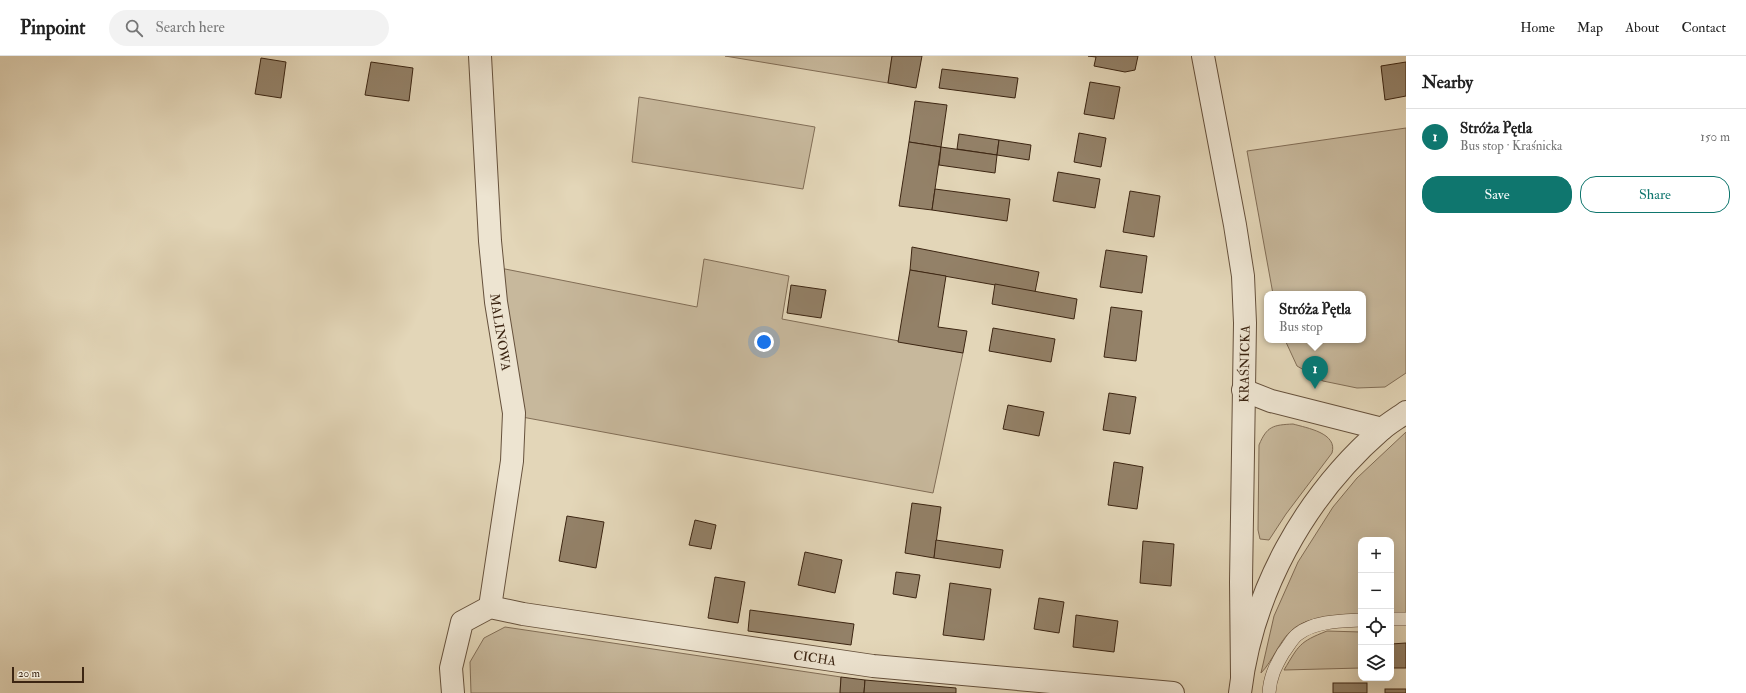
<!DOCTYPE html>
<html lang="en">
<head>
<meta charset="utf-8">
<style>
	:root { --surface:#fff; --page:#f2f2f2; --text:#222; --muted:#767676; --line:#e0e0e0; --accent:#0f766e }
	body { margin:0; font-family:"IM FELL Double Pica",serif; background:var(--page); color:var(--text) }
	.controls { position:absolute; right:12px; bottom:12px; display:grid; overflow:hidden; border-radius:8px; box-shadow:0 4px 16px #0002 }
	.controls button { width:36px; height:36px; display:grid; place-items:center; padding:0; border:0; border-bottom:1px solid var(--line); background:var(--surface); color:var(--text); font:20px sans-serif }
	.scale { position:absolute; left:12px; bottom:10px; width:72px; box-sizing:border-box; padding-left:4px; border:2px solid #3c2512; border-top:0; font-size:11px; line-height:14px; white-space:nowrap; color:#3c2512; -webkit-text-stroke:3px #ede4d1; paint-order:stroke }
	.you { position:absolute; left:764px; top:286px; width:14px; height:14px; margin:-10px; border:3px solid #fff; border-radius:50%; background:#1a73e8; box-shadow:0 0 0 6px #1a73e833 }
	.badge { display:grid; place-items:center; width:26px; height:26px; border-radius:50%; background:var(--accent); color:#fff; font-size:13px; font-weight:700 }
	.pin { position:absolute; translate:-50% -33px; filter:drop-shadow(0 1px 2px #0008) }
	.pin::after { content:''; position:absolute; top:21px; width:14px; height:12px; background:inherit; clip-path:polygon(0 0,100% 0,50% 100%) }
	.popup { position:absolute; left:1264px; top:235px; width:102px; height:52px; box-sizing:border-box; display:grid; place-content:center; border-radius:8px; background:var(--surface); filter:drop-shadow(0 1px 3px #0005); font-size:13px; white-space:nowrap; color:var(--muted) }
	.popup b { font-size:15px; color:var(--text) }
	.popup::after { content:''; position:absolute; left:50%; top:100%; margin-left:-8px; border:8px solid transparent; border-top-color:var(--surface) }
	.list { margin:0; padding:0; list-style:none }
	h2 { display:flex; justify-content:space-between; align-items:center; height:52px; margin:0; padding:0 16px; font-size:17px }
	h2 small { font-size:13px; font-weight:400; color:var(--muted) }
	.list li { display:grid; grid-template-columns:26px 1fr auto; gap:12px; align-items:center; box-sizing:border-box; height:56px; padding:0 16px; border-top:1px solid var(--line) }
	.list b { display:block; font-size:15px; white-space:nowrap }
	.list p { margin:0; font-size:13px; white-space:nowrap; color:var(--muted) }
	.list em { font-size:13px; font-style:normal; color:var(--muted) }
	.actions { display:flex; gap:8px; padding:12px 16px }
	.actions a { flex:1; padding:9px 0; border:1px solid var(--accent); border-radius:16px; text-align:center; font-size:14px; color:var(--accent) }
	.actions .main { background:var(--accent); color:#fff }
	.icon { flex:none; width:22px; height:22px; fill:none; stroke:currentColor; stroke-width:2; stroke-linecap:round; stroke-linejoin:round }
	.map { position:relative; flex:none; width:1406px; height:637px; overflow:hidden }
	header { display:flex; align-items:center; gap:24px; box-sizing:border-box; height:56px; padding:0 20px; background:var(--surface); border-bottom:1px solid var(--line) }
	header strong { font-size:19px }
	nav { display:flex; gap:22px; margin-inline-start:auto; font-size:14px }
	.search { width:280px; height:36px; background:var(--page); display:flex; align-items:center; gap:10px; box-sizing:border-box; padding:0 14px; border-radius:22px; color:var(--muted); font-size:15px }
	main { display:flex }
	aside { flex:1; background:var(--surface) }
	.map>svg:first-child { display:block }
</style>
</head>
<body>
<header>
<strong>Pinpoint</strong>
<div class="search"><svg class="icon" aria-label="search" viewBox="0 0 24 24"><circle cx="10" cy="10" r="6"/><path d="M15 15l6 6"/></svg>Search here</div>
<nav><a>Home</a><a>Map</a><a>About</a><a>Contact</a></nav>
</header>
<main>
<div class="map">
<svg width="1406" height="637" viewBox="0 0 1406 637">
	<rect width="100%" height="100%" fill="#e3d6b8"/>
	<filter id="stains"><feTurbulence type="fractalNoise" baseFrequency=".005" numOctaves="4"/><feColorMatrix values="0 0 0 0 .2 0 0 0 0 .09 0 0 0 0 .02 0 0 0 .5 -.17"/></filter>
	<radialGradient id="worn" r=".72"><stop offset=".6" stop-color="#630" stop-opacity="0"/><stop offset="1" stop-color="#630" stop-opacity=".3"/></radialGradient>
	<!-- green -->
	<g fill="#c7b89c" stroke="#826e57">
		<polygon points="725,0 892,0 888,27"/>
		<polygon points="639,41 815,71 803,133 632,106"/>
		<polygon points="1406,72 1406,317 1385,331 1357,332 1323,325 1297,310 1285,284 1363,284 1363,238 1273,238 1247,95"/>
		<polygon points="704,203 789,220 782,263 963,297 933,437 522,361 500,212 697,251"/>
		<path d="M1293 368C1307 372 1338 377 1332 397L1286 458 1269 484 1260 483 1258 474 1259 389C1267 370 1273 369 1293 368Z"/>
		<path d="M1406 376V557H1391V484H1361V558C1341 559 1307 560 1292 574 1279 585 1273 605 1261 617L1274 560 1298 506 1333 451 1357 422Z"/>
		<polygon points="505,571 841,621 840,637 471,637 470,606 484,582"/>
		<path d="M1327 575 1361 576V612L1284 614C1299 589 1299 586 1327 575Z"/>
	</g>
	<!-- building -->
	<g fill="#938168" stroke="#3c2512">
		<polygon points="892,0 922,0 916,32 888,27"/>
		<polygon points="1088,0 1138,0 1135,14 1125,16 1094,10 1096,1"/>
		<polygon points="261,2 286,6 281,42 255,38"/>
		<polygon points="371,6 413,12 409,45 365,39"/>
		<polygon points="1406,6 1406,40 1385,44 1381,10"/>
		<polygon points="942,13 1018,22 1015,42 939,32"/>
		<polygon points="1090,26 1120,31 1114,63 1084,58"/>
		<polygon points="915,45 947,49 941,91 909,86"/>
		<polygon points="1079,77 1106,82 1101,111 1074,106"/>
		<polygon points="959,78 999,84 997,99 957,93"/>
		<polygon points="999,84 1031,89 1029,104 997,99"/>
		<polygon points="909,86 941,91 932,154 899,150"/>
		<polygon points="941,91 997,99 995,117 939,109"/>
		<polygon points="1058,116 1100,123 1095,152 1053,145"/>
		<polygon points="935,133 1010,143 1007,165 932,154"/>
		<polygon points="1130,135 1160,140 1154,181 1123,176"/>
		<polygon points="912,191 1039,216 1035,236 910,214"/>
		<polygon points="1106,194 1147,200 1142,237 1100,231"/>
		<polygon points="910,214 946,220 938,271 967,275 963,297 898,286"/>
		<polygon points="995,228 1077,243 1074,263 992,248"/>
		<polygon points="791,229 826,234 821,262 787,257"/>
		<polygon points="1111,251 1142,255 1136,305 1104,301"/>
		<polygon points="993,272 1055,283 1051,306 989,295"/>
		<polygon points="1109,337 1136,341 1130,378 1103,374"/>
		<polygon points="1008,349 1044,356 1039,380 1003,373"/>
		<polygon points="1114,406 1143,411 1137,453 1108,449"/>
		<polygon points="912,447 941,451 934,502 905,497"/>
		<polygon points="567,460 604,466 596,512 559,505"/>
		<polygon points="695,464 716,469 711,493 689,489"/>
		<polygon points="936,484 1003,494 1000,512 934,502"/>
		<polygon points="1143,485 1174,488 1171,530 1140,527"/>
		<polygon points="805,496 842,504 835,537 798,529"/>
		<polygon points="896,516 920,519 916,542 893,538"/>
		<polygon points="715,521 745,526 738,567 708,562"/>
		<polygon points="950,527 991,533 984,584 943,579"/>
		<polygon points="1039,542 1064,546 1059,577 1034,573"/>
		<polygon points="750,554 854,568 851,589 748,575"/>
		<polygon points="1076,559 1118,565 1114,596 1073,591"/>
		<polygon points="1406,587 1406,612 1391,612 1391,588"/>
		<polygon points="841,621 865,624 864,637 840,637"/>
		<polygon points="865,624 956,632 956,637 864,637"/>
		<rect x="1333" y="627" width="34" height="10"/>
		<rect x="1385" y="633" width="21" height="4"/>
	</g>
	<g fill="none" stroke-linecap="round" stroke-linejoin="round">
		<defs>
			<g id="service">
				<polyline points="1391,563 1406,563"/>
				<path d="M1269 637C1270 621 1275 611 1283 597 1288 591 1292 582 1298 578 1315 565 1341 565 1361 564"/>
			</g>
			<g id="minor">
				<path id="s1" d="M480 0 490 185 496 246 514 357 512 405 490 551"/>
				<path id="s2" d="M453 637 451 612 462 566 490 551 523 558 873 610 1173 637"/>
			</g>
			<g id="tertiary">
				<polyline points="1203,0 1235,169 1243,220 1245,267 1241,526 1242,620"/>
				<polyline points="1243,334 1271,345 1382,373"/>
				<path d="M1240 637C1252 536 1304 441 1381 374 1389 367 1398 362 1406 356"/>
			</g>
		</defs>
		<!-- service casing -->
		<use href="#service" stroke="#66513c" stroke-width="14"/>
		<!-- minor casing -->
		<use href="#minor" stroke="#66513c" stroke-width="24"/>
		<!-- tertiary casing -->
		<use href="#tertiary" stroke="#66513c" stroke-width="24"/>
		<!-- service -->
		<use href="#service" stroke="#ede4d1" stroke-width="13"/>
		<!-- minor -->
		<use href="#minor" stroke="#ede4d1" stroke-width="22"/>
		<!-- tertiary -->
		<use href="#tertiary" stroke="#ede4d1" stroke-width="22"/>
	</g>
	<g text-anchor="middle" stroke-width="3" stroke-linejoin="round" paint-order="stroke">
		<!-- street labels -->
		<g font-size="13" fill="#3c2512" stroke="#ede4d1">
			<text dy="5" stroke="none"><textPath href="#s1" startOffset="277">MALINOWA</textPath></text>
			<text transform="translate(1244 308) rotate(-89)" y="5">KRAŚNICKA</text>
			<text dy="5" stroke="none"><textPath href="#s2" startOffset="433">CICHA</textPath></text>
		</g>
	</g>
	<rect width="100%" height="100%" filter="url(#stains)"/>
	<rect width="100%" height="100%" fill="url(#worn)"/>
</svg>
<div class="controls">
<button>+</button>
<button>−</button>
<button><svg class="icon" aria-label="locate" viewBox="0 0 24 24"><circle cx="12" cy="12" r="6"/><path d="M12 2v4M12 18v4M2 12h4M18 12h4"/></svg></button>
<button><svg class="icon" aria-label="layers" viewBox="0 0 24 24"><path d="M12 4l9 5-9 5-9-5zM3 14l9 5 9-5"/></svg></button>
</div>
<div class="scale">20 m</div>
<div class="you"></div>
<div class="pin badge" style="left:1315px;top:333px">1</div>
<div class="popup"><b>Stróża Pętla</b>Bus stop</div>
</div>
<aside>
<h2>Nearby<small></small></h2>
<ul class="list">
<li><span class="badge">1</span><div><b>Stróża Pętla</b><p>Bus stop · Kraśnicka</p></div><em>150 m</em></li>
</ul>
<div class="actions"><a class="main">Save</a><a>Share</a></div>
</aside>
</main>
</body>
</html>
